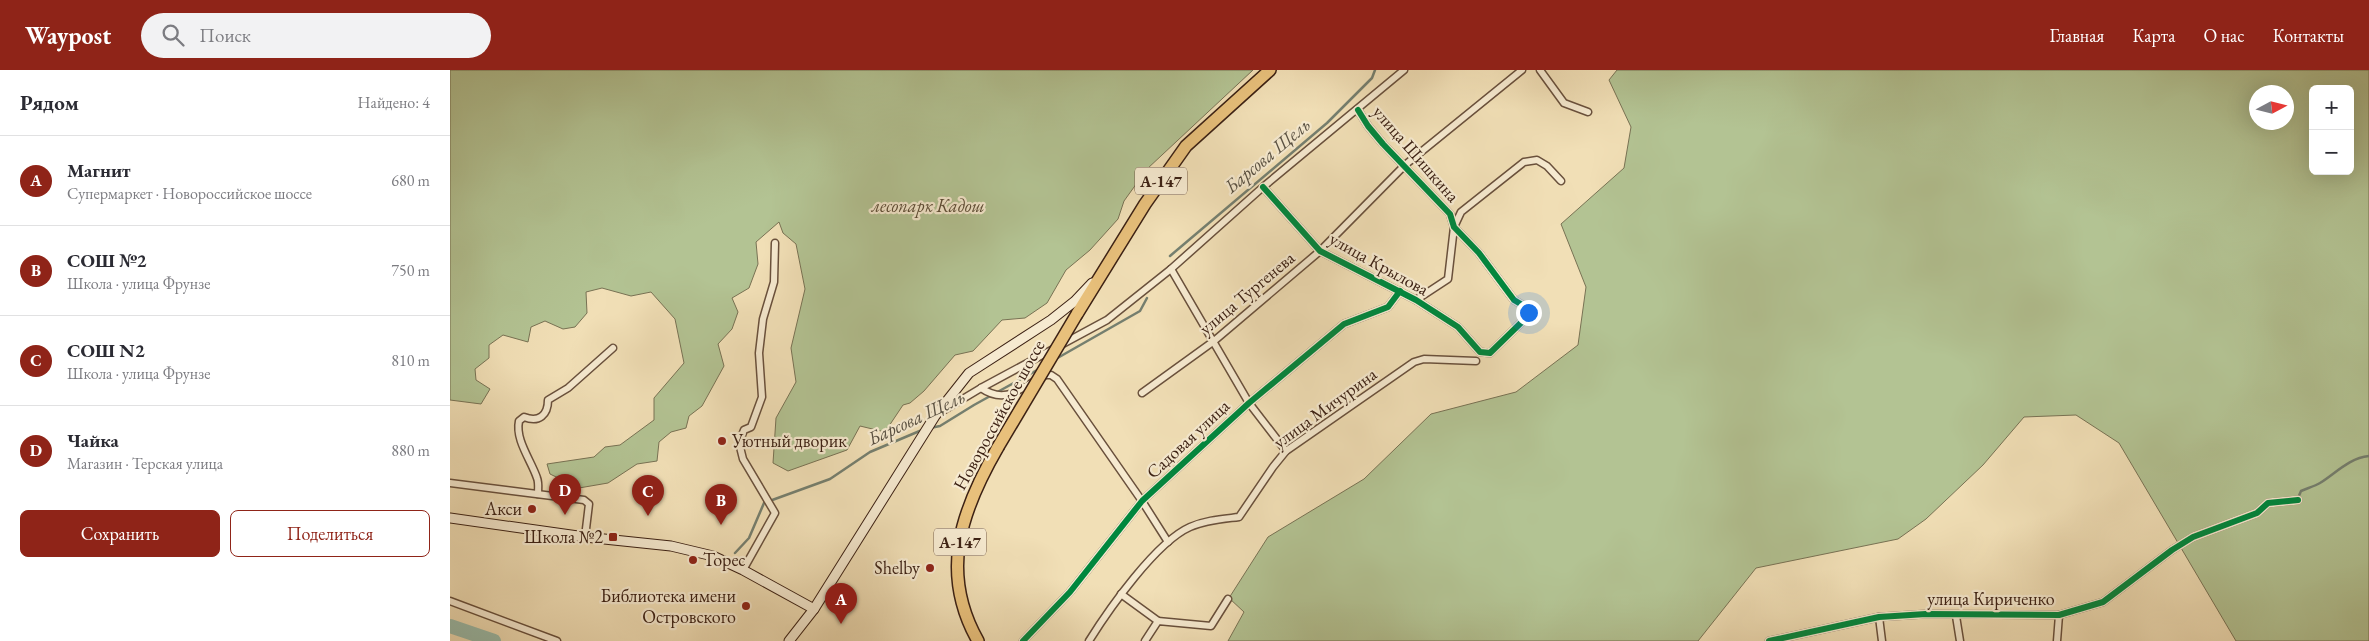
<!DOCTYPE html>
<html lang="ru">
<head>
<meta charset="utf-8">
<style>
	:root { --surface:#fff; --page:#f2f2f3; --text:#2b2b33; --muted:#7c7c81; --line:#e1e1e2; --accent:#8f2418 }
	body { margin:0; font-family:"EB Garamond",serif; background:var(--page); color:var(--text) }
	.controls { position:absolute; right:15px; top:15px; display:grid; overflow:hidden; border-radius:8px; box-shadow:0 5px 20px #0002 }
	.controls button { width:45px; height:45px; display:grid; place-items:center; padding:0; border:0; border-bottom:1px solid var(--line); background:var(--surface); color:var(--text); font:25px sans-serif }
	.compass { position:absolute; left:1799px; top:15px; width:45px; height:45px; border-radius:50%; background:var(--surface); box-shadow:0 5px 20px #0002; rotate:83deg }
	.you { position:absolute; left:1078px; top:242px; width:18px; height:18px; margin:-12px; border:4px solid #fff; border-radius:50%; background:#1a73e8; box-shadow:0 0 0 8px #1a73e833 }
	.badge { display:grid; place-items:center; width:32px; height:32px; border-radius:50%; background:var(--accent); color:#fff; font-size:16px; font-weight:700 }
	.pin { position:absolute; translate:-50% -41px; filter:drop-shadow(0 1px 2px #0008) }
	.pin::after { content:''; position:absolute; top:26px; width:18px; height:15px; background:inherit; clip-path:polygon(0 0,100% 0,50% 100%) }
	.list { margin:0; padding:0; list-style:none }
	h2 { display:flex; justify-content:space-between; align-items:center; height:65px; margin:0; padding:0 20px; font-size:21px }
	h2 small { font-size:16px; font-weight:400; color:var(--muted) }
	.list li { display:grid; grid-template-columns:32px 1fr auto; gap:15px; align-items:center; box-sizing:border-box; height:90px; padding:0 20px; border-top:1px solid var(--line) }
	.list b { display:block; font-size:19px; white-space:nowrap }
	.list p { margin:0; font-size:16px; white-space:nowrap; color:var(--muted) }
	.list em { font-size:16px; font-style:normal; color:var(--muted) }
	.actions { display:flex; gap:10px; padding:15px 20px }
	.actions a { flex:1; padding:11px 0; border:1px solid var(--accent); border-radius:8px; text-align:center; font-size:18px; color:var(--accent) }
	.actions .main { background:var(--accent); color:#fff }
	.icon { flex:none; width:28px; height:28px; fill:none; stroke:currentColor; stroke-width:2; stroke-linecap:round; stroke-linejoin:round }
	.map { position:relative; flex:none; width:1919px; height:571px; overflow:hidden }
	header { display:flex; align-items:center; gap:30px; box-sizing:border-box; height:70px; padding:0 25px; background:var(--accent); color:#fff }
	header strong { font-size:24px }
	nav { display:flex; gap:28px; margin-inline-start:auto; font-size:18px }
	.search { width:350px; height:45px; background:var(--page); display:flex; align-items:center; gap:12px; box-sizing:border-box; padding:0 18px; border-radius:28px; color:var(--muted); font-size:19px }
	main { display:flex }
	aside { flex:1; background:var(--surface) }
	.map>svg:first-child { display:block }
</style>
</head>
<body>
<header>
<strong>Waypost</strong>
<div class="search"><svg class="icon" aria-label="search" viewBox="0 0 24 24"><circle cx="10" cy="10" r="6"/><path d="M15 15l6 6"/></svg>Поиск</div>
<nav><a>Главная</a><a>Карта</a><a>О нас</a><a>Контакты</a></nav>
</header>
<main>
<aside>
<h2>Рядом<small>Найдено: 4</small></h2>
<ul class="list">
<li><span class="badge">A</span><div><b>Магнит</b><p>Супермаркет · Новороссийское шоссе</p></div><em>680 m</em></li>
<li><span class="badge">B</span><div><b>СОШ №2</b><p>Школа · улица Фрунзе</p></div><em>750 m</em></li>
<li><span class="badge">C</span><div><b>СОШ N2</b><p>Школа · улица Фрунзе</p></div><em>810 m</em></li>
<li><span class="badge">D</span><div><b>Чайка</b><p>Магазин · Терская улица</p></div><em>880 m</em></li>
</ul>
<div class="actions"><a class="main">Сохранить</a><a>Поделиться</a></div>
</aside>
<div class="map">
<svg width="1919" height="571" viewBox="0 0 1919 571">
	<rect width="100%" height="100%" fill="#f1dfb6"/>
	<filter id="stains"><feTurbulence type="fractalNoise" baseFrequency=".004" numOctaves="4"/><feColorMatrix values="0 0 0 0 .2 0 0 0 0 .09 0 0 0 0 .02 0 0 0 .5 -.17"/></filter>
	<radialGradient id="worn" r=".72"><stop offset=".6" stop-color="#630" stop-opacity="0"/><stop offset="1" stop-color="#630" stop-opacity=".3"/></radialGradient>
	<!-- green -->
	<g fill="#b3c393" stroke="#787254" fill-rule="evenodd">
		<polygon points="0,0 803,0 697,99 674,131 668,149 640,180 616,200 597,233 575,248 552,250 523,281 505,285 474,321 460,333 453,335 435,362 410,356 397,380 338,401 323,393 326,348 346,312 341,278 355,219 346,174 333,163 329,152 306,172 308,194 299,218 282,228 288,242 282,259 268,274 274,296 252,336 239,346 236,358 221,362 209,372 207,391 187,394 158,413 129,418 100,404 97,394 144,387 155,377 170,375 204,350 204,328 234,293 225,249 201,222 181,226 152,218 136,222 137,243 125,257 113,259 95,251 81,257 78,272 53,265 39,275 39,288 25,299 26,310 40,319 31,334 0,330"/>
		<path d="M1167 0H1919V571H1786L1669 373 1626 345 1574 347 1533 395 1476 449 1448 469 1306 498 1248 571H778L794 542 779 528 818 467 914 409 981 344 1066 322 1128 275 1136 217 1111 154 1174 98 1181 57 1159 10ZM1863 19H1900V101H1863ZM1806 22H1836V52H1806Z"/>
	</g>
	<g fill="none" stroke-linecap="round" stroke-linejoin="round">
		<!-- stream -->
		<g stroke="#757f6f" stroke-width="2.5">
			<polyline points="720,186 877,53 922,8 925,0"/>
			<polyline points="604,290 690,241 697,228"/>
			<polyline points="480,358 490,356 524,335 589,299"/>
			<path d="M1848 428 1851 421C1858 418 1865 416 1870 413 1886 403 1899 388 1919 386"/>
			<polyline points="285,483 299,468 314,433 380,409 420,382 472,360"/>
		</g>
		<!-- river -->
		<polyline stroke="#9bbdac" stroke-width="14" points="0,556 44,571"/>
		<defs>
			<g id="street">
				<polyline points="1090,0 1114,33 1138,42"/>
				<polyline points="813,117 870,181 966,230 1008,257 1030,282 1040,283 1078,246 1074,236 1064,230 1029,183 1004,157 1000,144 933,74 918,56 908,40"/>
				<polyline points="721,199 799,333 836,381"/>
				<polyline points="966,230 998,209 1004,157 1011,142 1074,92 1087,90 1097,96 1111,111"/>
				<path d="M531 318C557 336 572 316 596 305H601L607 309 692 431 718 472"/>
				<polyline points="692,323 764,271 870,181 955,95 1072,0"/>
				<polyline points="491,342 531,318 657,250 721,199 813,117 954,0"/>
				<polyline points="0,413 134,430 139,434 135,467"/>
				<path d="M88 424C88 419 89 413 87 408 81 390 65 370 69 351L74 347C89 353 98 345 98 330L118 318 163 278"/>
				<polyline points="293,500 325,443 293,389 289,373 294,360 301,357 312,327 309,283 313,249 324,212 325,173"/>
				<polyline points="671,524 708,551"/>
				<polyline points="0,531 107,571"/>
				<polyline points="1506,546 1510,571"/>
				<polyline points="1429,547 1432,571"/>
				<polyline points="573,571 620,522 692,431 799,333 894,254 938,237 950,221"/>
				<path d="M639 571C659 539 706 472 740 457 756 450 773 449 789 447L823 397 836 381 964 292 974 289 1026 291"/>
				<polyline points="695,571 708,551 761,556 778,529"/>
				<polyline points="1319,571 1429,547 1476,544 1609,545 1653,532 1722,480 1743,467 1807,443 1818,433 1848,430"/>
				<polyline points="1607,571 1609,545"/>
			</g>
			<g id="secondary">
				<polyline points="0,448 135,467 221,476 263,486 293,500 364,539"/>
				<polyline points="339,571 364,539 485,346 519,303 601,250 625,231 642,213"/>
			</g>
			<g id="highway">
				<polyline points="627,244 695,134 736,76 820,0"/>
				<path d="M528 571C489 502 511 441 548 377"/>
			</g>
		</defs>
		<!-- street casing -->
		<use href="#street" stroke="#69503c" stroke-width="9"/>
		<!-- secondary casing -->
		<use href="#secondary" stroke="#3c2114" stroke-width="11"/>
		<!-- highway casing -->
		<use href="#highway" stroke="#3c2114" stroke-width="14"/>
		<!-- street -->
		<use href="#street" stroke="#f6ead0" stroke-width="6"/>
		<!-- secondary -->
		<use href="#secondary" stroke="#f6ead0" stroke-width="9"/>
		<!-- highway -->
		<use href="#highway" stroke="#e8c07b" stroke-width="11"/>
		<defs>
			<polyline id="highway-bridge" points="548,377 627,244"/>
		</defs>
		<!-- highway-bridge casing -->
		<use href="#highway-bridge" stroke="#3c2114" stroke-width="14" stroke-linecap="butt"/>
		<!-- highway-bridge -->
		<use href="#highway-bridge" stroke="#e8c07b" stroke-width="11"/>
		<defs>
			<g id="cycleway">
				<polyline points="813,117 870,181 966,230 1008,257 1030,282 1040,283 1078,246 1074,236 1064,230 1029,183 1004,157 1000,144 933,74 918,56 908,40"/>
				<polyline points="573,571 620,522 692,431 799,333 894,254 938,237 950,221"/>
				<polyline points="1319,571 1429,547 1476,544 1609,545 1653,532 1722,480 1743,467 1807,443 1818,433 1848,430"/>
			</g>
		</defs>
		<!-- cycleway casing -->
		<use href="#cycleway" stroke="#f6ead0" stroke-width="9"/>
		<!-- cycleway -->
		<use href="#cycleway" stroke="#00873e" stroke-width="6"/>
	</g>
	<!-- markers -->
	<g fill="#8f2418" stroke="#f6ead0" stroke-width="2">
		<circle cx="272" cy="371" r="5"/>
		<circle cx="82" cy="439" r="5"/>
		<rect x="158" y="462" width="10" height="10" rx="2.5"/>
		<circle cx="243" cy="490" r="5"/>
		<circle cx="480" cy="498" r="5"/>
		<circle cx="296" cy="536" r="5"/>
	</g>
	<g text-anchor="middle" stroke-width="4.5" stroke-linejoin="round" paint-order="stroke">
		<!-- shield labels -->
		<g fill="#f6ead0" stroke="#745d4c" stroke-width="1">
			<rect x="685" y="97.5" width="52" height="27" rx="4"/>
			<rect x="484" y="458.5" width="52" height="27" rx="4"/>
		</g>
		<g font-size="16" font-weight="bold" fill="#3c2114">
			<text x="711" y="117">А-147</text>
			<text x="510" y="478">А-147</text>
		</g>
		<!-- street labels -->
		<g font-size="18" fill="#3c2114" stroke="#f6ead0">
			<text transform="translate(966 84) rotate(49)" y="6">улица Шишкина</text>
			<text transform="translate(929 194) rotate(29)" y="6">улица Крылова</text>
			<text transform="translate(797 223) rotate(-40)" y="6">улица Тургенева</text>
			<text transform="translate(875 338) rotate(-36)" y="6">улица Мичурина</text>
			<text transform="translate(549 345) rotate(-61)" y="6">Новороссийское шоссе</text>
			<text transform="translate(738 369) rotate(-43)" y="6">Садовая улица</text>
			<text x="1541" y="535">улица Кириченко</text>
		</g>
		<!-- park labels -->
		<g font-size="18" font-style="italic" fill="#5a4a34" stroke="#f6ead0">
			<text x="478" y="142">лесопарк Кадош</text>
		</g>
		<!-- poi labels -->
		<g font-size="18" fill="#3c2114" stroke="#f6ead0" text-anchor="end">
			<text x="282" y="377" text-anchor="start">Уютный дворик</text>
			<text x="72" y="445">Акси</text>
			<text x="153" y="473">Школа №2</text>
			<text x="253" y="496" text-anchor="start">Торес</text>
			<text x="470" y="504">Shelby</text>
			<text x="286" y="532">Библиотека имени<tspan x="286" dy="21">Островского</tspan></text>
		</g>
		<!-- water labels -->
		<g font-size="19" font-style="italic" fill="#585042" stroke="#f6ead0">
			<text transform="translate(817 85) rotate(-40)" y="7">Барсова Щель</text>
			<text transform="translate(466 347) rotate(-25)" y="7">Барсова Щель</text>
		</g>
	</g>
	<rect width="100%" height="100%" filter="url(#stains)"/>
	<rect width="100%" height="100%" fill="url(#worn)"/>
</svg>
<div class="controls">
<button>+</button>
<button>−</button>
</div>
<svg class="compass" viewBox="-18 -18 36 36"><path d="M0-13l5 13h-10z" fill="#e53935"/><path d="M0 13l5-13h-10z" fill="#7c7c81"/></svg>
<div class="you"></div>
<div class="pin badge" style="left:391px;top:554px">A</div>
<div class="pin badge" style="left:271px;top:455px">B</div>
<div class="pin badge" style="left:198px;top:446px">C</div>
<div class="pin badge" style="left:115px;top:445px">D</div>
</div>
</main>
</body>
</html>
